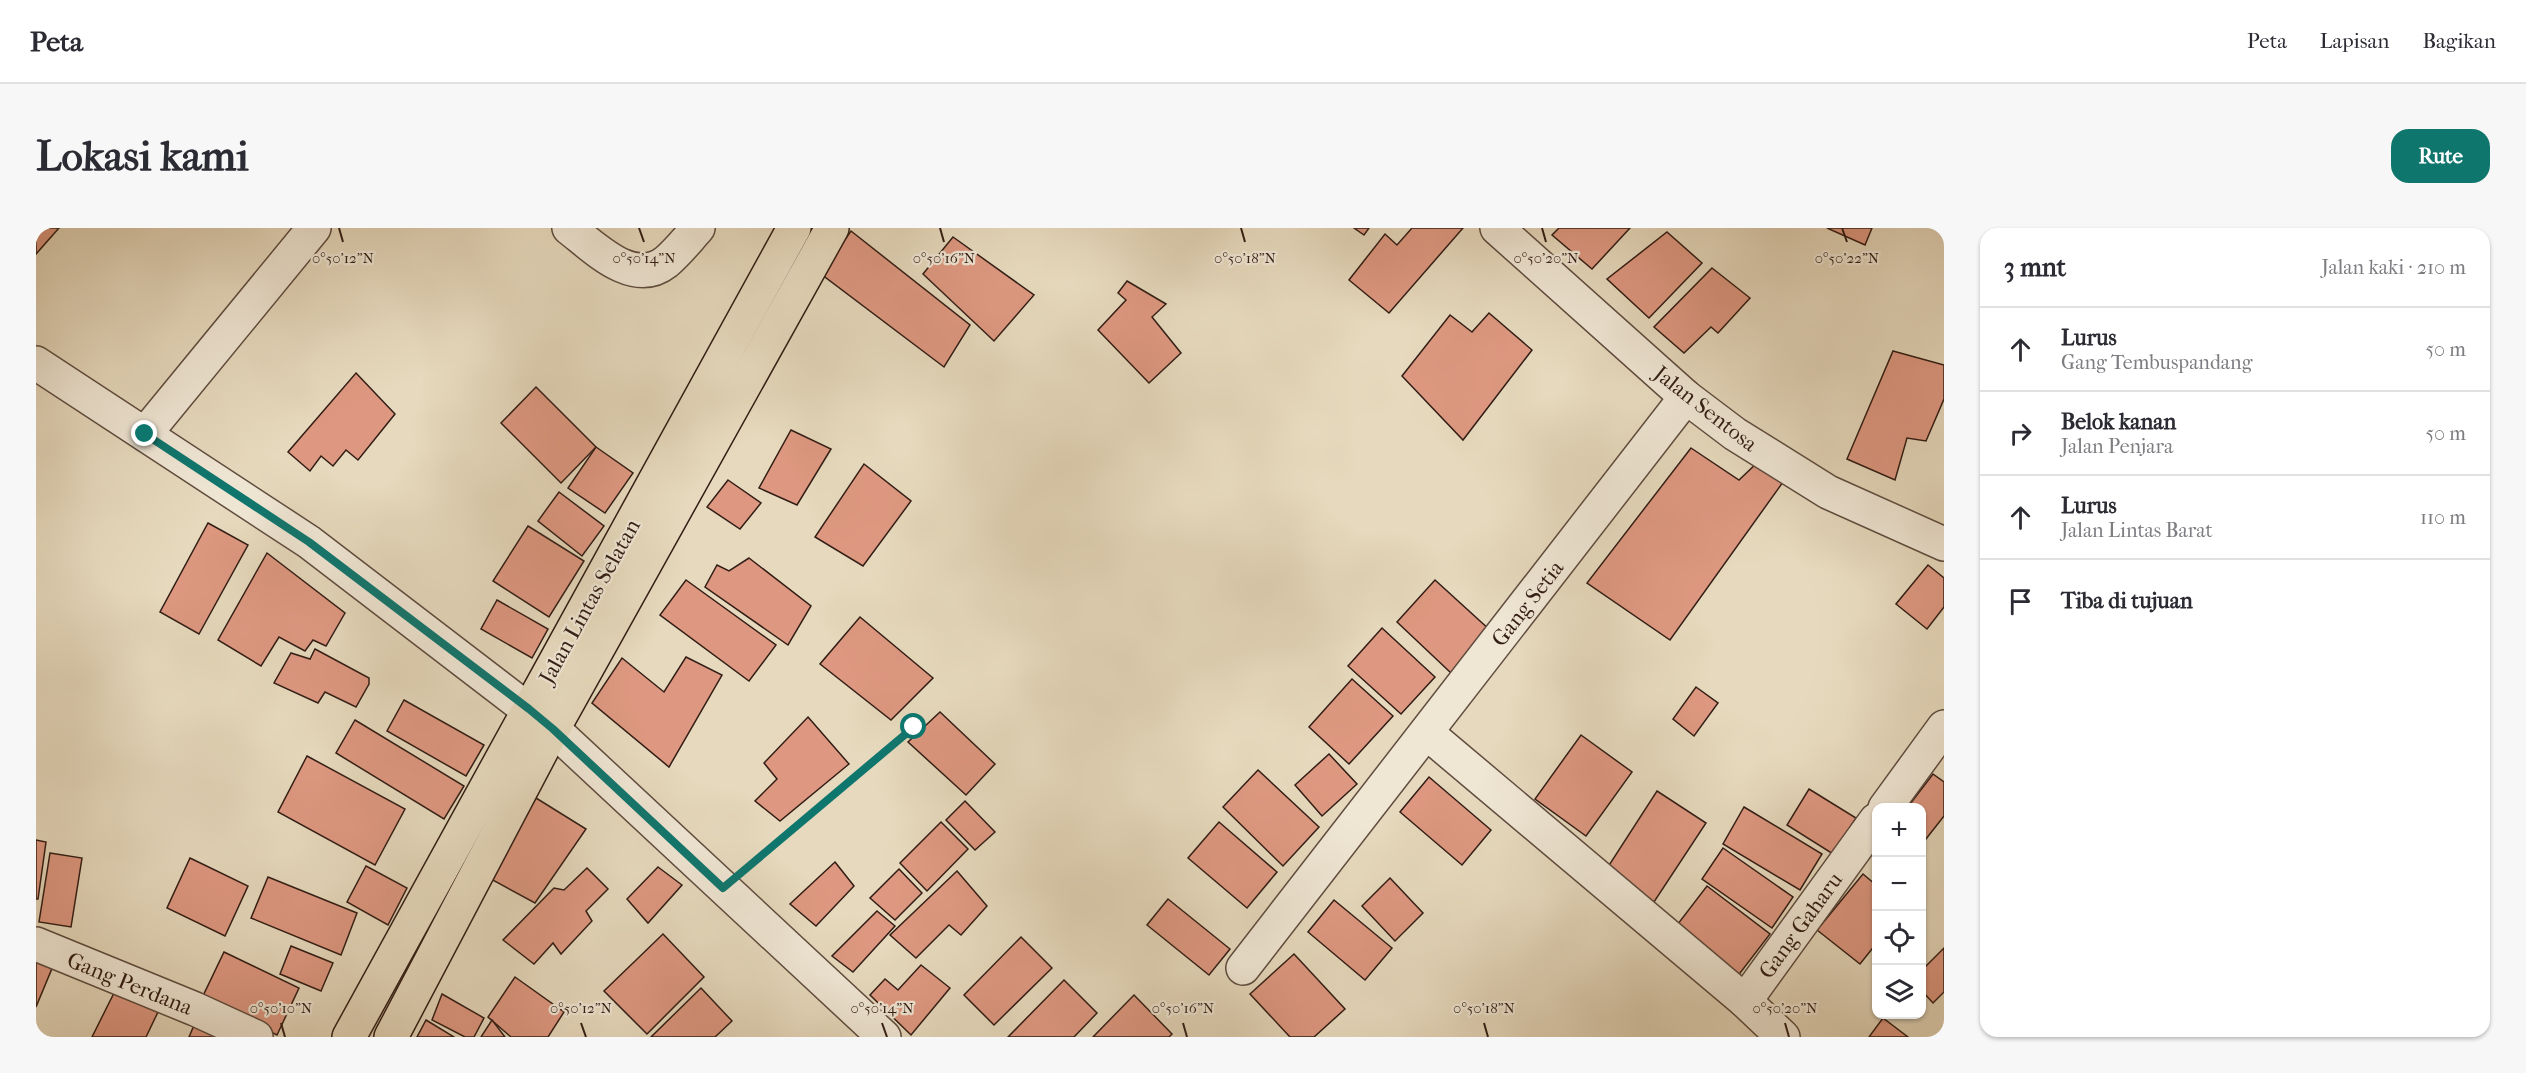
<!DOCTYPE html>
<html lang="id">
<head>
<meta charset="utf-8">
<style>
	:root { --surface:#fff; --page:#f7f7f7; --text:#2b2b33; --muted:#7c7c81; --line:#e1e1e2; --accent:#0f766e }
	body { margin:0; font-family:"IM FELL French Canon",serif; background:var(--page); color:var(--text) }
	.controls { position:absolute; right:18px; bottom:18px; display:grid; overflow:hidden; border-radius:12px; box-shadow:0 2px 4px #0004 }
	.controls button { width:54px; height:54px; display:grid; place-items:center; padding:0; border:0; border-bottom:2px solid var(--line); background:var(--surface); color:var(--text); font:30px sans-serif }
	.stop { position:absolute; width:18px; height:18px; margin:-14px; border:4px solid #0f766e; border-radius:50%; background:#fff }
	.stop.end { background:#0f766e; border-color:#fff; box-shadow:0 2px 6px #0008 }
	.list { margin:0; padding:0; list-style:none }
	h2 { display:flex; justify-content:space-between; align-items:center; height:78px; margin:0; padding:0 24px; font-size:26px }
	h2 small { font-size:20px; font-weight:400; color:var(--muted) }
	.list li { display:grid; grid-template-columns:39px 1fr auto; gap:18px; align-items:center; box-sizing:border-box; height:84px; padding:0 24px; border-top:2px solid var(--line) }
	.list b { display:block; font-size:22px; white-space:nowrap }
	.list p { margin:0; font-size:20px; white-space:nowrap; color:var(--muted) }
	.list em { font-size:20px; font-style:normal; color:var(--muted) }
	.icon { flex:none; width:33px; height:33px; fill:none; stroke:currentColor; stroke-width:2; stroke-linecap:round; stroke-linejoin:round }
	.map { position:relative; flex:none; width:1908px; height:809px; overflow:hidden; border-radius:18px }
	header { display:flex; align-items:center; gap:36px; box-sizing:border-box; height:84px; padding:0 30px; background:var(--surface); border-bottom:2px solid var(--line) }
	header strong { font-size:28px }
	nav { display:flex; gap:33px; margin-inline-start:auto; font-size:21px }
	.intro { display:flex; align-items:center; justify-content:space-between; box-sizing:border-box; height:144px; padding:0 36px }
	h1 { margin:0; font-size:42px }
	.button { padding:15px 27px; border-radius:18px; background:var(--accent); color:#fff; font-size:21px; font-weight:700 }
	main { display:flex; gap:36px; padding:0 36px }
	aside { flex:1; background:var(--surface); border-radius:18px; box-shadow:0 2px 4px #0004 }
	.map>svg:first-child { display:block }
</style>
</head>
<body>
<header>
<strong>Peta</strong>
<nav><a>Peta</a><a>Lapisan</a><a>Bagikan</a></nav>
</header>
<div class="intro"><h1>Lokasi kami</h1><a class="button">Rute</a></div>
<main>
<div class="map">
<svg width="1908" height="809" viewBox="0 0 1908 809">
	<rect width="100%" height="100%" fill="#e6d9bd"/>
	<filter id="stains"><feTurbulence type="fractalNoise" baseFrequency=".00333" numOctaves="4"/><feColorMatrix values="0 0 0 0 .2 0 0 0 0 .09 0 0 0 0 .02 0 0 0 .5 -.17"/></filter>
	<radialGradient id="worn" r=".72"><stop offset=".6" stop-color="#630" stop-opacity="0"/><stop offset="1" stop-color="#630" stop-opacity=".3"/></radialGradient>
	<!-- building -->
	<g fill="#de9881" stroke="#321d15" stroke-width="1.5">
		<polygon points="0,0 23,0 0,26"/>
		<polygon points="1318,0 1333,0 1328,7"/>
		<polygon points="1376,0 1427,0 1353,85 1313,52 1349,6 1361,17"/>
		<polygon points="1523,0 1594,0 1556,41 1516,7"/>
		<polygon points="1791,0 1836,0 1829,17"/>
		<polygon points="815,3 934,97 908,139 785,46"/>
		<polygon points="1631,4 1666,35 1613,90 1571,51"/>
		<polygon points="917,9 998,67 958,113 887,46"/>
		<polygon points="1676,40 1714,70 1682,105 1675,99 1648,125 1618,99"/>
		<polygon points="1091,53 1130,76 1116,89 1145,125 1113,155 1062,102 1090,72 1082,65"/>
		<polygon points="1453,85 1496,122 1427,212 1366,148 1414,87 1436,104"/>
		<polygon points="1857,123 1908,137 1908,171 1890,213 1871,210 1859,252 1811,231"/>
		<polygon points="320,145 359,186 322,232 310,222 297,238 285,228 274,243 252,224"/>
		<polygon points="500,159 560,219 525,255 465,195"/>
		<polygon points="755,202 795,221 761,277 723,260"/>
		<polygon points="560,219 597,245 569,285 532,260"/>
		<polygon points="1655,220 1703,252 1723,233 1747,254 1634,412 1551,355"/>
		<polygon points="828,236 875,273 827,338 779,309"/>
		<polygon points="692,252 725,275 704,301 671,279"/>
		<polygon points="523,264 568,298 546,328 502,293"/>
		<polygon points="172,295 212,317 163,406 124,384"/>
		<polygon points="492,298 548,333 513,389 457,353"/>
		<polygon points="231,325 309,385 290,418 277,412 269,423 243,409 225,438 182,412"/>
		<polygon points="713,330 775,378 752,417 669,359 681,337 693,343"/>
		<polygon points="1892,337 1908,350 1908,379 1891,401 1860,376"/>
		<polygon points="650,352 740,417 713,453 624,387"/>
		<polygon points="1399,352 1455,403 1415,445 1361,394"/>
		<polygon points="461,372 512,401 496,430 445,401"/>
		<polygon points="824,389 897,450 855,492 784,436"/>
		<polygon points="1346,400 1399,449 1365,486 1312,438"/>
		<polygon points="279,421 333,450 333,456 320,479 289,464 282,475 238,455 255,425 274,431"/>
		<polygon points="650,429 686,447 633,539 556,475 586,430 628,464"/>
		<polygon points="1316,451 1357,488 1313,536 1273,499"/>
		<polygon points="1660,459 1682,475 1658,508 1637,491"/>
		<polygon points="368,472 448,517 430,548 351,503"/>
		<polygon points="904,484 959,536 930,567 872,514"/>
		<polygon points="772,489 813,536 744,593 719,573 741,551 728,535"/>
		<polygon points="319,492 428,558 408,591 300,525"/>
		<polygon points="1545,507 1596,544 1550,608 1499,571"/>
		<polygon points="1293,526 1321,556 1286,588 1259,557"/>
		<polygon points="271,528 369,581 339,637 242,584"/>
		<polygon points="1222,542 1283,599 1247,638 1187,579"/>
		<polygon points="1897,546 1908,554 1908,588 1886,616 1886,580 1871,580"/>
		<polygon points="1393,549 1455,602 1426,637 1364,584"/>
		<polygon points="1773,561 1820,590 1797,626 1751,597"/>
		<polygon points="1621,563 1670,595 1616,677 1568,645"/>
		<polygon points="500,570 550,601 499,675 453,650"/>
		<polygon points="929,573 959,604 939,622 910,592"/>
		<polygon points="1708,579 1786,626 1764,662 1687,616"/>
		<polygon points="905,594 932,621 891,663 864,635"/>
		<polygon points="1183,594 1241,644 1211,680 1152,630"/>
		<polygon points="0,612 10,614 2,671 0,671"/>
		<polygon points="1687,620 1757,669 1736,700 1666,651"/>
		<polygon points="14,625 46,630 35,699 3,694"/>
		<polygon points="154,630 212,658 189,708 131,680"/>
		<polygon points="799,634 818,658 780,698 754,676"/>
		<polygon points="330,638 371,660 352,697 311,674"/>
		<polygon points="622,639 646,657 612,695 591,671"/>
		<polygon points="551,640 572,661 550,683 556,693 525,726 517,715 498,736 467,712 518,660 528,662"/>
		<polygon points="863,641 886,665 859,692 834,670"/>
		<polygon points="921,643 951,678 925,707 913,697 880,730 854,707"/>
		<polygon points="1827,646 1840,657 1840,716 1824,736 1781,702"/>
		<polygon points="232,649 321,685 305,727 215,690"/>
		<polygon points="1354,650 1387,685 1359,713 1326,678"/>
		<polygon points="1671,658 1734,706 1701,749 1638,701"/>
		<polygon points="1132,671 1194,721 1173,747 1111,697"/>
		<polygon points="1298,672 1356,720 1329,752 1272,704"/>
		<polygon points="841,683 859,698 817,744 796,728"/>
		<polygon points="627,706 668,749 611,806 568,763"/>
		<polygon points="985,709 1016,740 958,797 928,767"/>
		<polygon points="255,718 297,735 285,763 244,746"/>
		<polygon points="1908,720 1908,764 1897,775 1886,763 1886,742"/>
		<polygon points="188,724 263,760 241,807 166,770"/>
		<polygon points="1258,726 1309,781 1278,809 1254,809 1214,766"/>
		<polygon points="0,730 17,738 0,779"/>
		<polygon points="885,737 914,760 875,807 834,767 849,751 862,762"/>
		<polygon points="479,749 528,784 512,809 475,809 452,789"/>
		<polygon points="1028,752 1061,785 1038,809 972,809"/>
		<polygon points="665,760 696,793 679,809 615,809"/>
		<polygon points="79,763 122,784 110,809 56,809"/>
		<polygon points="406,766 448,790 438,809 429,809 396,792"/>
		<polygon points="1098,767 1136,806 1133,809 1057,809"/>
		<polygon points="1847,790 1872,809 1833,809"/>
		<polygon points="390,792 418,809 381,809"/>
		<polygon points="456,792 469,809 445,809"/>
		<polygon points="159,795 191,809 153,809"/>
	</g>
	<g fill="none" stroke-linecap="round" stroke-linejoin="round">
		<defs>
			<g id="minor">
				<path d="M533 0C558 19 597 60 630 34 642 24 652 11 662 0"/>
				<polyline points="1461,0 1650,169 1699,206 1792,264 1908,316"/>
				<polyline points="0,135 273,314 517,501 848,809"/>
				<polyline points="109,206 278,0"/>
				<polyline points="1391,505 1709,773 1747,809"/>
				<polyline points="1849,580 1908,499"/>
				<polyline points="0,716 159,781 220,809"/>
				<polyline points="1207,740 1650,169"/>
				<polyline points="1709,773 1840,592"/>
			</g>
			<g id="highway">
				<polyline points="313,809 758,0"/>
				<polyline points="355,809 517,501 796,0"/>
			</g>
		</defs>
		<!-- minor casing -->
		<use href="#minor" stroke="#5f4c3f" stroke-width="36"/>
		<!-- highway casing -->
		<use href="#highway" stroke="#321d15" stroke-width="36"/>
		<!-- path -->
		<polyline stroke="#321d15" stroke-width="4" stroke-dasharray="1.5 3" stroke-linecap="butt" points="711,640 878,499"/>
		<!-- minor -->
		<use href="#minor" stroke="#efe6d4" stroke-width="33"/>
		<!-- highway -->
		<use href="#highway" stroke="#e6d9bd" stroke-width="33"/>
	</g>
	<g fill="none" stroke-linecap="round" stroke-linejoin="round">
		<!-- route -->
		<polyline stroke="#0f766e" stroke-width="8" points="109,206 273,314 493,481 517,501 687,660 878,499"/>
	</g>
	<!-- ticks -->
	<path fill="none" stroke="#321d15" stroke-width="2" d="M303 0 307 14M603 0 608 14M904 0 908 14M1205 0 1209 14M1506 0 1510 14M1806 0 1811 14M245 795 249 809M545 795 550 809M846 795 851 809M1147 795 1151 809M1448 795 1452 809M1749 795 1753 809"/>
	<g text-anchor="middle" stroke-width="4.5" stroke-linejoin="round" paint-order="stroke">
		<!-- street labels -->
		<g font-size="22" fill="#321d15" stroke="#efe6d4">
			<text transform="translate(1670 180) rotate(38)" y="8">Jalan Sentosa</text>
			<text transform="translate(553 373) rotate(-61)" y="8">Jalan Lintas Selatan</text>
			<text transform="translate(1491 375) rotate(-52)" y="8">Gang Setia</text>
			<text transform="translate(1764 697) rotate(-54)" y="8">Gang Gaharu</text>
			<text transform="translate(94 755) rotate(22)" y="8">Gang Perdana</text>
		</g>
	</g>
	<g font-size="15" text-anchor="middle" fill="#321d15" stroke="#efe6d4" stroke-width="4.5" stroke-linejoin="round" paint-order="stroke">
		<text x="307" y="35">0°50'12"N</text>
		<text x="608" y="35">0°50'14"N</text>
		<text x="908" y="35">0°50'16"N</text>
		<text x="1209" y="35">0°50'18"N</text>
		<text x="1510" y="35">0°50'20"N</text>
		<text x="1811" y="35">0°50'22"N</text>
		<text x="245" y="785">0°50'10"N</text>
		<text x="545" y="785">0°50'12"N</text>
		<text x="846" y="785">0°50'14"N</text>
		<text x="1147" y="785">0°50'16"N</text>
		<text x="1448" y="785">0°50'18"N</text>
		<text x="1749" y="785">0°50'20"N</text>
	</g>
	<rect width="100%" height="100%" filter="url(#stains)"/>
	<rect width="100%" height="100%" fill="url(#worn)"/>
</svg>
<div class="controls">
<button>+</button>
<button>−</button>
<button><svg class="icon" aria-label="locate" viewBox="0 0 24 24"><circle cx="12" cy="12" r="6"/><path d="M12 2v4M12 18v4M2 12h4M18 12h4"/></svg></button>
<button><svg class="icon" aria-label="layers" viewBox="0 0 24 24"><path d="M12 4l9 5-9 5-9-5zM3 14l9 5 9-5"/></svg></button>
</div>
<div class="stop" style="left:878px;top:499px"></div>
<div class="stop end" style="left:109px;top:206px"></div>
</div>
<aside>
<h2>3 mnt<small>Jalan kaki · 210 m</small></h2>
<ul class="list">
<li><svg class="icon" aria-label="ahead" viewBox="0 0 24 24"><path d="M12 20V5M6 11l6-6 6 6"/></svg><div><b>Lurus</b><p>Gang Tembuspandang</p></div><em>50 m</em></li>
<li><svg class="icon" aria-label="right" viewBox="0 0 24 24"><path d="M7 20v-9h11M14 6l5 5-5 5"/></svg><div><b>Belok kanan</b><p>Jalan Penjara</p></div><em>50 m</em></li>
<li><svg class="icon" aria-label="ahead" viewBox="0 0 24 24"><path d="M12 20V5M6 11l6-6 6 6"/></svg><div><b>Lurus</b><p>Jalan Lintas Barat</p></div><em>110 m</em></li>
<li><svg class="icon" aria-label="arrive" viewBox="0 0 24 24"><path d="M6 21V4h12l-3 4 3 4H6"/></svg><div><b>Tiba di tujuan</b></div></li>
</ul>
</aside>
</main>
</body>
</html>
